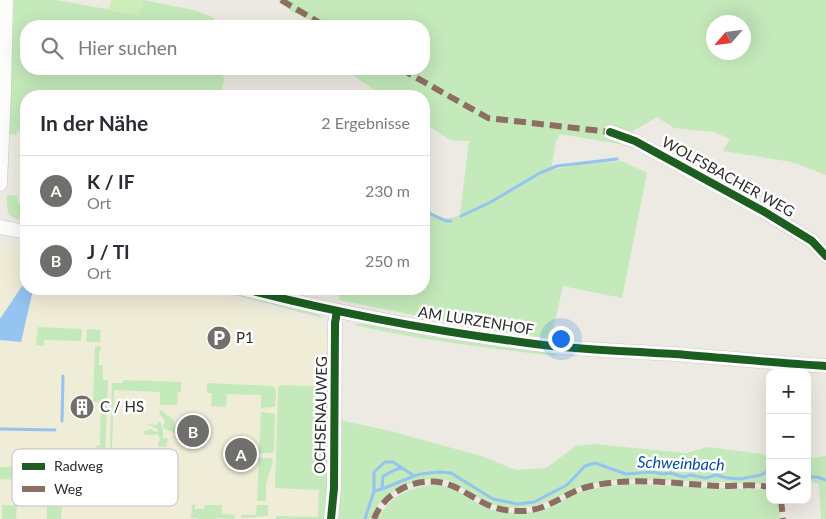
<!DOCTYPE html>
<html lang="de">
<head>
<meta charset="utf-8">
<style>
	:root { --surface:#fff; --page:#f7f7f7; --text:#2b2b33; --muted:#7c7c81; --line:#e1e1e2; --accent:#706f6c }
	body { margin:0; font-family:Lato,sans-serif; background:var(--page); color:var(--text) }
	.controls { position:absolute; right:15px; bottom:15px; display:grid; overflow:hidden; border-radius:10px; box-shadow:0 5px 20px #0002 }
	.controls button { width:45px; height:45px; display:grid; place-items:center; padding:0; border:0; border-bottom:1px solid var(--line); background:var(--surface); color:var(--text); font:25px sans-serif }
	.compass { position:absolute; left:706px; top:15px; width:45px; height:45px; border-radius:50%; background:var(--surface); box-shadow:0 5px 20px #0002; rotate:242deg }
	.you { position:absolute; left:560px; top:338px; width:18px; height:18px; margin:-12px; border:4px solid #fff; border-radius:50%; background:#1a73e8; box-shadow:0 0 0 8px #1a73e833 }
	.badge { display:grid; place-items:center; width:32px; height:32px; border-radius:50%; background:var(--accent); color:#fff; font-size:16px; font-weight:700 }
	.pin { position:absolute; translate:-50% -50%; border:2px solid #fff; box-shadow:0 1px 5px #0006 }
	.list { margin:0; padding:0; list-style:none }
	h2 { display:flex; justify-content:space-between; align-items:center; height:65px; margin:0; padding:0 20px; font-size:21px }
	h2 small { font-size:16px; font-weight:400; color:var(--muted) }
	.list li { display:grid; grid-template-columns:32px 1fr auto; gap:15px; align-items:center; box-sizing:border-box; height:70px; padding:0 20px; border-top:1px solid var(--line) }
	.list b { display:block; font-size:19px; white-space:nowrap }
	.list p { margin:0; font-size:16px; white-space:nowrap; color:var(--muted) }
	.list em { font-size:16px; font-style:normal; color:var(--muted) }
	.icon { flex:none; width:28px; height:28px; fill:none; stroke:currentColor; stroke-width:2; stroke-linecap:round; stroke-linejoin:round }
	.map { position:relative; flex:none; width:826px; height:519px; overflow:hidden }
	.search { position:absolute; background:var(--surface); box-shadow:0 5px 20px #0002; left:20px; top:20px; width:410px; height:55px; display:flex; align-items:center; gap:12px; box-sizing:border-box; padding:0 18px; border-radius:20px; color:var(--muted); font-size:19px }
	.panel { position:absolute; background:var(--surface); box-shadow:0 5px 20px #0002; left:20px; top:90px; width:410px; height:205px; border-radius:20px }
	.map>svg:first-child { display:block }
</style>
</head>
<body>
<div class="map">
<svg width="826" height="519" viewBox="0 0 826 519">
	<rect width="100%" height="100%" fill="#eceae2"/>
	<!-- education -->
	<polygon fill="#efecd7" points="0,246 26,251 26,289 195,289 324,324 327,327 328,381 325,519 0,519"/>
	<!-- green -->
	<g fill="#c4e9ba" fill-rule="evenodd">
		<polygon points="14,0 56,0 139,15 143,0 194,10 214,18 215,26 26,26 26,69 221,69 224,79 220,96 26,96 26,132 17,131 16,135 9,134"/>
		<path d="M278 0H826V175L792 162 723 151 730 139 714 132 674 128 657 117 628 134 626 133 619 144 560 134 556 141 551 170 581 164 622 161 647 173 622 298 563 286 551 338 489 330 339 300V289H424V208C439 216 443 222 460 215L469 141 450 140 424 123V96H384L343 69H424V26H324L292 12ZM714 22H744V52H714Z"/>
		<path d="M7 195 18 196 17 203 26 204V221C6 218 7 213 7 195Z"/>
		<polygon points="224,289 317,313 322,318 223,292"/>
		<path d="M363 323 433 337 556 352V356C488 348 421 340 354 325Z"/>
		<polygon points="38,327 82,329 81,341 45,340 43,346 36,345"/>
		<polygon points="87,329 101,330 100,342 86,342"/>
		<polygon points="95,346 101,346 101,350 99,351 99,365 103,365 103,380 108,380 105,454 100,454 100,448 95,447 95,446 100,445 101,403 93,402"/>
		<polygon points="123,380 181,382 181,392 178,392 177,405 160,405 160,392 114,390 112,448 110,448 112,383 123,383"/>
		<polygon points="207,383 271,386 274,387 276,391 275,406 273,407 261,408 261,395 227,394 226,407 211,406 212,393 207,393"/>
		<polygon points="282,385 328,387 329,458 325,519 276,519 276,516 318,517 319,490 275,488 278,391 278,387"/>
		<path d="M160 410H162C171 422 175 413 175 433L165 429 163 426 165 422 163 418 159 414Z"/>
		<polygon points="261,412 275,414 274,452 273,453 259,453"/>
		<path d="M340 420 390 431 481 456 516 470 546 468 576 446 594 444 685 453 708 447 756 453 770 456V484L639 479C617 480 595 481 575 489 557 496 545 506 524 507 515 508 507 508 498 506 484 503 473 493 460 487 456 484 451 481 447 480 429 476 406 483 392 493 382 500 374 507 371 519H335Z"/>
		<polygon points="158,422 160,422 163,429 163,438 167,438 168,439 166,447 159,447 158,443 160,439 158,434 151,435 144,434 143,432 150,429 156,432 158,431 158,429 146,424 158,425"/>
		<polygon points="826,456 826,519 821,519 819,484 807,481 807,459"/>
		<polygon points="259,458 271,458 273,460 272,465 266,484 266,501 257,501"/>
		<polygon points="29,464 42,464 43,467 71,468 71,464 76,465 76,482 0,479 0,467 29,468"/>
		<path d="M628 484 770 490V500H778L780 519H377C381 513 386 506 391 501 406 489 431 481 449 487 461 491 471 500 482 506 496 513 515 514 530 512 540 511 551 508 559 503 563 500 567 497 572 495 590 488 609 486 628 484Z"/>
		<polygon points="195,504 195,509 204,509 205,505 222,505 222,514 235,515 234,519 217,518 216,519 198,519 198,518 191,518 192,505"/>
		<polygon points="2,505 17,505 16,519 2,519"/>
		<polygon points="257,505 268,505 268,516 241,518 241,515 256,515"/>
		<polygon points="47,506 62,507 61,519 47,519"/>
	</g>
	<!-- pitch -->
	<polygon fill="#ceedb8" points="111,0 143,0 140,15 109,9"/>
	<!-- water -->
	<polygon fill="#94c4ef" points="22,286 26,287 26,289 33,290 21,342 0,340 0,319"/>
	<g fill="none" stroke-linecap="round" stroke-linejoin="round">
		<!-- stream -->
		<g stroke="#94c4ef" stroke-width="3">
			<polyline points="424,211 446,221 451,221"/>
			<polyline points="461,216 489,203 540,173 557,166 617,159"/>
			<polyline points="62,421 63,376"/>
			<polyline points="0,429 55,430"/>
			<polyline points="807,477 817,477 826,480"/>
			<path d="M382 489 383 476C391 473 393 469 402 468L413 475"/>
			<polyline points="374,491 374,472 385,462 393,462 402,468"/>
			<polyline points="365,519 374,491 382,489 414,476 421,474 439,472 451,473 493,499 517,504 534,502 567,485 585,466 595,463 626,474 653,472 663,474 670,473 684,477 690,475 706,478 716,475 727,478 740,479 761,475 770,470"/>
		</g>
		<defs>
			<g id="minor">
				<polyline points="610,132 635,141 763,211 812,241 826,256"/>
				<polyline points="0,184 4,91 6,0"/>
				<polyline points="0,227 26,232"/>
				<path d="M245 289C333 312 423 329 513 341 566 349 621 351 675 354 725 358 776 363 826 366"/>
				<polyline points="331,519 334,488 335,323 337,311"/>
			</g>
		</defs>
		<!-- minor casing -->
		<use href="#minor" stroke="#c9c8c7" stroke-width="15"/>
		<!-- minor -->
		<use href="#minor" stroke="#fcfcfb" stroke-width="14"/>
		<!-- quiet -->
		<g stroke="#8d6e63" stroke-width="6" stroke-dasharray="12 6" stroke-linecap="butt">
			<polyline points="281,0 325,26"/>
			<polyline points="401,69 488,118 610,132"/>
			<polyline points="781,500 783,519"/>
			<path d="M374 519C381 499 403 484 423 482 454 478 468 498 493 507 502 510 511 511 520 511 548 511 562 494 587 487 630 476 677 484 720 486 737 486 753 484 770 487"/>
		</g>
		<defs>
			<g id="cycleway">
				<polyline points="610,132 635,141 763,211 812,241 826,256"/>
				<path d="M245 289C333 312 423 329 513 341 566 349 621 351 675 354 725 358 776 363 826 366"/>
				<polyline points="331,519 334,488 335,323 337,311"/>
			</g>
		</defs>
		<!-- cycleway casing -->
		<use href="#cycleway" stroke="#fff" stroke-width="11"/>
		<!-- cycleway -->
		<use href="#cycleway" stroke="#1b5e20" stroke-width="8"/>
	</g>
	<!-- icons -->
	<defs>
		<symbol id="parking-disc" viewBox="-11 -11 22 22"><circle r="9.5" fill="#706f6c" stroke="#fff"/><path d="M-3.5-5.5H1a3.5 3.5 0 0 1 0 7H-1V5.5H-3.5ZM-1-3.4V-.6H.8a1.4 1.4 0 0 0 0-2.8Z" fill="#fff"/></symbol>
		<symbol id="building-disc" viewBox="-11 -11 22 22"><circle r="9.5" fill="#706f6c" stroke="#fff"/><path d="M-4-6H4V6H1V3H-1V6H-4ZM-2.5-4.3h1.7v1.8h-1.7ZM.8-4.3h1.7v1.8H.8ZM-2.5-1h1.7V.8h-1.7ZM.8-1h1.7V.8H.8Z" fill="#fff"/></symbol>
	</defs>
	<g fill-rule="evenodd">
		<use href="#parking-disc" x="205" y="324" width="28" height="28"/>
		<use href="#building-disc" x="68" y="393" width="28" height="28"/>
	</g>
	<g text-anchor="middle" stroke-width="5" stroke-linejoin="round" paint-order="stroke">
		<!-- street labels -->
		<g font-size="15" fill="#2d2d2d" stroke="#fff">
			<text transform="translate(728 177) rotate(29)" y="5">WOLFSBACHER WEG</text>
			<text transform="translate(476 321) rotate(9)" y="5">AM LURZENHOF</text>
			<text transform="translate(321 415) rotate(-89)" y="5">OCHSENAUWEG</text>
		</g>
		<!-- poi labels -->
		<g font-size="15" fill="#2d2d2d" stroke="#fff" text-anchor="start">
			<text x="236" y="343">P1</text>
			<text x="100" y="412">C / HS</text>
		</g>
		<!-- water labels -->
		<g font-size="16" font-style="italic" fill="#074ca7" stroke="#fff">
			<text transform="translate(681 463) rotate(2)" y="6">Schweinbach</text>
		</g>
	</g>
	<!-- legend -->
	<rect x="12" y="449" width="166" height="57" rx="8" fill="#fff" stroke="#c0c0c0" stroke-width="1"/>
	<rect x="22" y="463" width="23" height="7" fill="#1b5e20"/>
	<rect x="22" y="486" width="23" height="6" fill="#8d6e63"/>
	<g font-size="14" fill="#2d2d2d">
		<text x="54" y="471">Radweg</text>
		<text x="54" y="494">Weg</text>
	</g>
</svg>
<div class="controls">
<button>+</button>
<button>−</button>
<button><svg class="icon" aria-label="layers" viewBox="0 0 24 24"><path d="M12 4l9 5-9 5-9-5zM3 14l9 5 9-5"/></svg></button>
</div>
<svg class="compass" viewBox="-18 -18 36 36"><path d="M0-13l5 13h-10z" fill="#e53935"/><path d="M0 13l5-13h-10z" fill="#7c7c81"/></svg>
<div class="you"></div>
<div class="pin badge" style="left:241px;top:454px">A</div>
<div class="pin badge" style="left:193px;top:431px">B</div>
<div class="search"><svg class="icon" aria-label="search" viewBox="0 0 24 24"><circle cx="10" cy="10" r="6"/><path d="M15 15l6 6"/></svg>Hier suchen</div>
<section class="panel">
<h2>In der Nähe<small>2 Ergebnisse</small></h2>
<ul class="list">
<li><span class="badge">A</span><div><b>K / IF</b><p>Ort</p></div><em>230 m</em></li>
<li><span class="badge">B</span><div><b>J / TI</b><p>Ort</p></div><em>250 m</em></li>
</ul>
</section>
</div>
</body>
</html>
